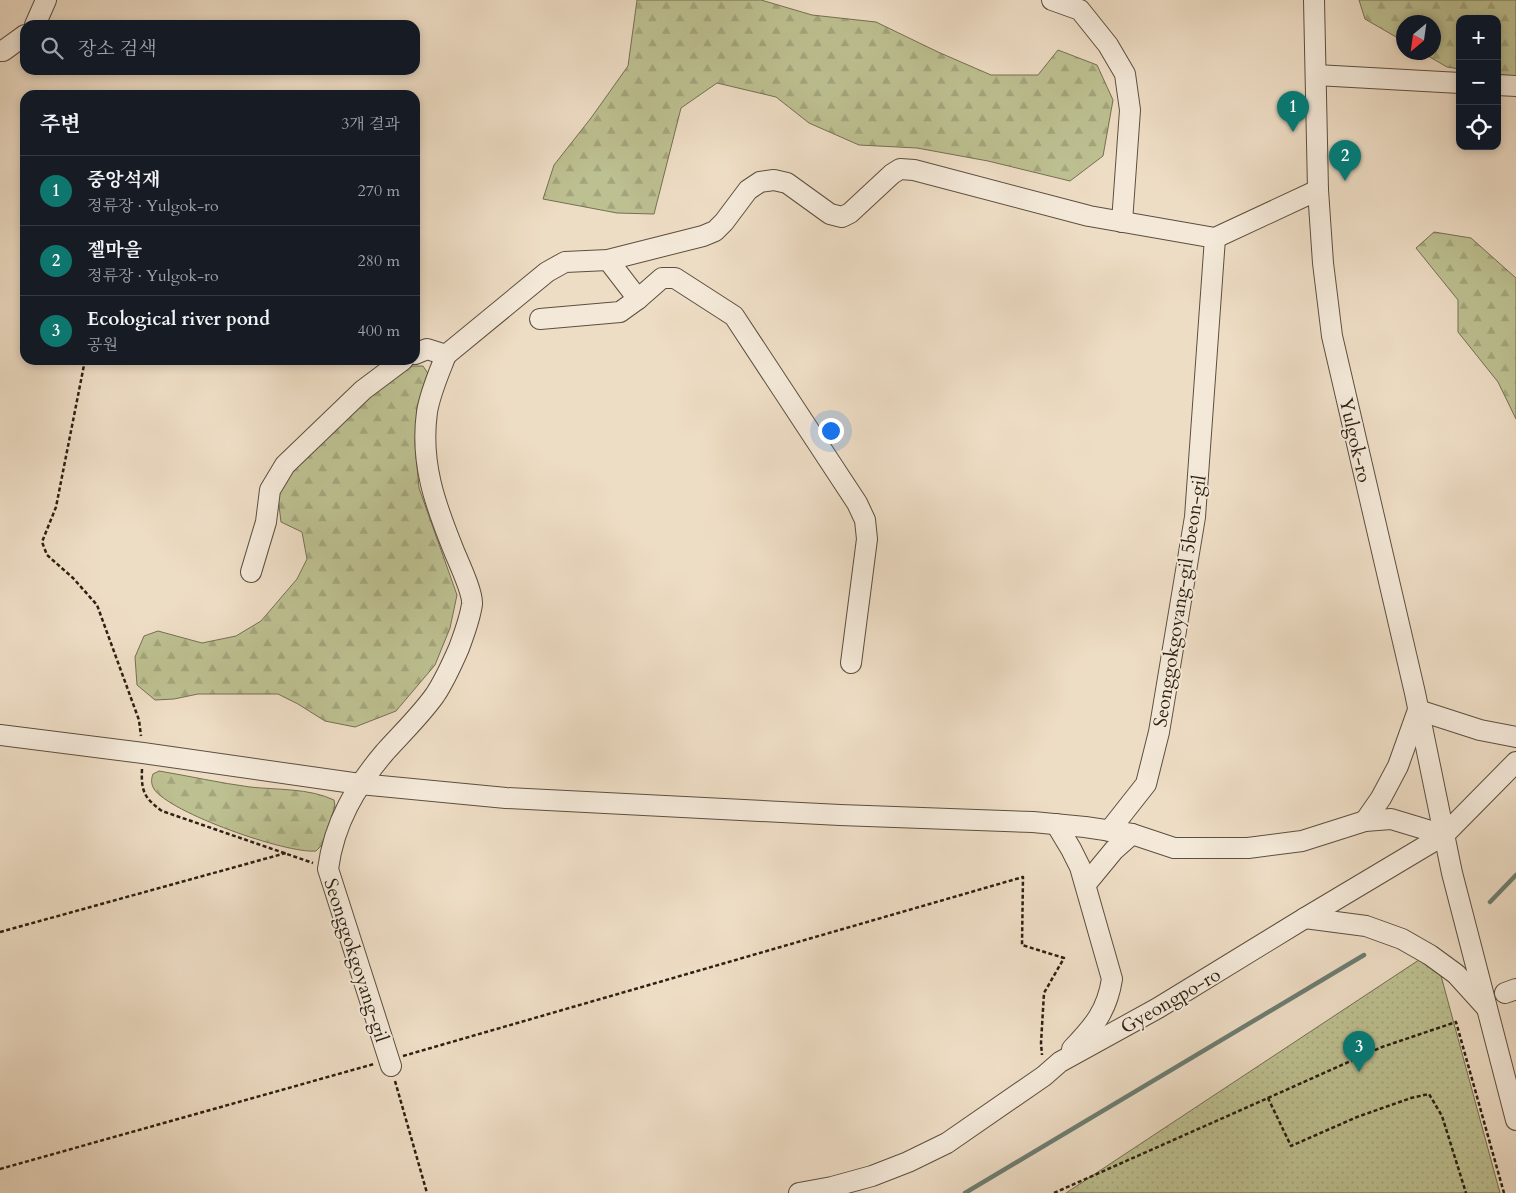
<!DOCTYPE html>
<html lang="ko">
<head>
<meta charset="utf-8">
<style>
	:root { --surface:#171b24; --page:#242831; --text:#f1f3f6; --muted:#9ea1a6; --line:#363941; --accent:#0f766e }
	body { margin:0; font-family:Cardo,"Noto Serif KR",serif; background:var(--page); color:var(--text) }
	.controls { position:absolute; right:15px; top:15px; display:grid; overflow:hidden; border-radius:10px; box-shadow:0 2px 8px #0003 }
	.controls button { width:45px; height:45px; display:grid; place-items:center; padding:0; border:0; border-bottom:1px solid var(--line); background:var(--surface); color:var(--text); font:25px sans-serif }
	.compass { position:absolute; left:1396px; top:15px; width:45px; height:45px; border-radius:50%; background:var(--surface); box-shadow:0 2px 8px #0003; rotate:209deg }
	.you { position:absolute; left:830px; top:430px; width:18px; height:18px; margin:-12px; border:4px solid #fff; border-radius:50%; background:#1a73e8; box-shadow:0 0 0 8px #1a73e833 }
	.badge { display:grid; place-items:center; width:32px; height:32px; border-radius:50%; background:var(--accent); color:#fff; font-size:16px; font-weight:700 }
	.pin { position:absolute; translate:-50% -41px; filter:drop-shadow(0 1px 2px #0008) }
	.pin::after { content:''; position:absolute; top:26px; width:18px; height:15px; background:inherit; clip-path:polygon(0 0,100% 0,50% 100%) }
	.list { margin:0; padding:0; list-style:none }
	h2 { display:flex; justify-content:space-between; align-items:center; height:65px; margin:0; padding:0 20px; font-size:21px }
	h2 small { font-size:16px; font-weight:400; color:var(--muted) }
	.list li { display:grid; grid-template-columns:32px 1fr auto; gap:15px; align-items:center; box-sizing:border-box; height:70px; padding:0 20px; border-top:1px solid var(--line) }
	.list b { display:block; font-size:19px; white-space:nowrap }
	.list p { margin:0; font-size:16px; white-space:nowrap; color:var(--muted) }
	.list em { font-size:16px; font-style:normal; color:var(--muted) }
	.icon { flex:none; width:28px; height:28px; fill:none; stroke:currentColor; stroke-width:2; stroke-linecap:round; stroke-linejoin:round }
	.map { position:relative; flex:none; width:1516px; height:1193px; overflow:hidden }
	.search { position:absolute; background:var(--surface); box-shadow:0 2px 8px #0003; left:20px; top:20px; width:400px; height:55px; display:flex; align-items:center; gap:12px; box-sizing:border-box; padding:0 18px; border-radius:15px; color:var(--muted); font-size:19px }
	.panel { position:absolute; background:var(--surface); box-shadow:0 2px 8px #0003; left:20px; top:90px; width:400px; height:275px; border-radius:15px }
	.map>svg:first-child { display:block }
</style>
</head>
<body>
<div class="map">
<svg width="1516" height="1193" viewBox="0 0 1516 1193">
	<defs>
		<pattern id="forest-firs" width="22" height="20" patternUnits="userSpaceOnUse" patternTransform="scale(1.25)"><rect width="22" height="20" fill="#bdc091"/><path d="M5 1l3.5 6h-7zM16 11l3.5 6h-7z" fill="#a3a57c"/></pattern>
		<pattern id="park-dots" width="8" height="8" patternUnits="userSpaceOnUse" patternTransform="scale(1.25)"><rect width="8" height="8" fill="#bdc091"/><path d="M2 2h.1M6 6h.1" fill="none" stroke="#a3a57c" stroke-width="1.8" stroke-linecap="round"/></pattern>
	</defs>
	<rect width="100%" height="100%" fill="#eeddc5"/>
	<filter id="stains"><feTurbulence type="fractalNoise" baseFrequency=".004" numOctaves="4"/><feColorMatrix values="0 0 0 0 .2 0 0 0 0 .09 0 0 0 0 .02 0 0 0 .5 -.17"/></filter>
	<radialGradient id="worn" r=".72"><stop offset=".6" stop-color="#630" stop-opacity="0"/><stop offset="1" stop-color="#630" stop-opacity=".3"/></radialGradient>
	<!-- forest -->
	<g fill="url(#forest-firs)" stroke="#747052">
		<polygon points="637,0 761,0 812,15 876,22 938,52 991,75 1038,75 1058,50 1097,65 1113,100 1103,156 1070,181 988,161 917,148 859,145 809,123 776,97 717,83 681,108 654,214 617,213 543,199 554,165 591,118 628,66"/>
		<polygon points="1359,0 1516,0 1516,77 1497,74 1497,19 1460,19 1460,69 1447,67 1423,53 1434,52 1434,22 1404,22 1403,41 1365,19"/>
		<polygon points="1434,232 1471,238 1516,278 1516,419 1498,382 1458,332 1458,300 1416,248"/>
		<polygon points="409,366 423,366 429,375 417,408 415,444 419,488 457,595 450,628 435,665 396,711 355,727 325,721 298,704 278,694 198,694 174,699 155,700 137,685 135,657 144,636 158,631 202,643 236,636 261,621 297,579 307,559 302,532 281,522 278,497 292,469 370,397"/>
		<path d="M159 771C189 776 220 783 250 787 277 790 309 788 334 800L335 806 322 845 316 851C287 854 170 813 154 789 151 784 151 779 153 774Z"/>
	</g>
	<!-- park -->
	<polygon fill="url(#park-dots)" stroke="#747052" points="1434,950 1500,1193 1066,1193"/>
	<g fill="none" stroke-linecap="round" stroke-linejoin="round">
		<!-- stream -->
		<g stroke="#6d7e72" stroke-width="4.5">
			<polyline points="1490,902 1516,875"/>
			<polyline points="965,1193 1364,955"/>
		</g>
		<defs>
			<g id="minor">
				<polyline points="1052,0 1080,10 1108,45 1125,74 1130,110 1122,222"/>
				<polyline points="1314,0 1318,190 1323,263 1332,336 1415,693 1452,873 1516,1120"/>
				<polyline points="35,25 46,0"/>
				<polyline points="0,51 3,51 25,35"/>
				<polyline points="1316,75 1460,83"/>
				<polyline points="1497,85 1516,86"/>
				<polyline points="608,260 638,299"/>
				<polyline points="540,319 620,312 638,299 662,278 675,278 734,316 857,503 865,520 867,539 851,663"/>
				<polyline points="415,354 427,349 446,355 547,272 565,262 608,260 703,236 715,231 724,222 748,190 760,182 774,180 787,183 830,214 842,217 850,213 892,174 900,169 914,170 1089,216 1215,238 1318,190"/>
				<polyline points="251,572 266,522 270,490 285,465 363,390 403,360"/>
				<polyline points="0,735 143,753 360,784 506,798 840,815 1033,822 1085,827 1132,834 1174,848 1248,848 1302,841 1365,821 1391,819 1444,835"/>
				<polyline points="1365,821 1381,798 1398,766 1418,710 1480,730 1516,737"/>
				<path d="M1056 824 1071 849 1080 867 1112 979C1107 1011 1094 1026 1072 1049"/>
				<polyline points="1109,831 1146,784 1159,732 1195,517 1215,238"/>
				<polyline points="1086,884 1114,850 1132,834"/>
				<polyline points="1305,918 1366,926 1402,939 1430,955 1456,974 1485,1006"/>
				<polyline points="1505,993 1516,989"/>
				<path d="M391 1066 328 869C334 823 356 786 385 752 402 733 420 716 435 695 445 680 452 664 459 648 464 634 470 619 472 604 473 593 459 563 454 551 435 504 420 463 427 412 430 393 439 373 446 355"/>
				<polyline points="799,1193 832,1187 872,1176 908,1162 947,1143 1044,1076 1060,1062 1158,1008 1305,918 1444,835 1516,762"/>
			</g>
		</defs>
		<!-- minor casing -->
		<use href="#minor" stroke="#5c4f3f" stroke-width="22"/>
		<!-- path -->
		<g stroke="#2c2012" stroke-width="2.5" stroke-dasharray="4 2.5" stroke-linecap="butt">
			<polyline points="85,360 56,507 42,542 47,555 73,578 97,605 139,720 141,736"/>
			<path d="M142 769C141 791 144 798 162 811L313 863"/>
			<polyline points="0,932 286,853"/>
			<polyline points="403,1056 1023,877 1022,945 1064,958 1044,993 1041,1043 1042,1055"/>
			<polyline points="395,1081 427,1193"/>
			<polyline points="1268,1098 1382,1047 1456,1022 1504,1193"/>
			<polyline points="0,1169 374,1064"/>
			<polyline points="1054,1193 1268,1098 1291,1146 1357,1117 1411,1098 1429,1094 1442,1116 1466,1193"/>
		</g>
		<!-- minor -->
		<use href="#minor" stroke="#f4e9d9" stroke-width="20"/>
	</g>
	<g text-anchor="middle" stroke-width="4" stroke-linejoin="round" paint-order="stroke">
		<!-- street labels -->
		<g font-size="19" fill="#2c2012" stroke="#f4e9d9">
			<text transform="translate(1356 440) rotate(77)" y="7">Yulgok-ro</text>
			<text transform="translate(1179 601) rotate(-81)" y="7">Seonggokgoyang-gil 5beon-gil</text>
			<text transform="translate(357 960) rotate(72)" y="7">Seonggokgoyang-gil</text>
			<text transform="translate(1170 1000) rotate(-30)" y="7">Gyeongpo-ro</text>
		</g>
	</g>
	<rect width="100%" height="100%" filter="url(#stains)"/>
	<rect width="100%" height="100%" fill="url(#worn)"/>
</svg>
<div class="controls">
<button>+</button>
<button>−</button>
<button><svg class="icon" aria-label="locate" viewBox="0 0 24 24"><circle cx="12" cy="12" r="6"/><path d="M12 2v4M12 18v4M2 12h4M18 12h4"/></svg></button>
</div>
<svg class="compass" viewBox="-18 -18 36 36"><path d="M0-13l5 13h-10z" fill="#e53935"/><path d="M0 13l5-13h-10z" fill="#9ea1a6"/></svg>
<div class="you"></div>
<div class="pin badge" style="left:1293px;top:132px">1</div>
<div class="pin badge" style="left:1345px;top:181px">2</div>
<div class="pin badge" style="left:1359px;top:1072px">3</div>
<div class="search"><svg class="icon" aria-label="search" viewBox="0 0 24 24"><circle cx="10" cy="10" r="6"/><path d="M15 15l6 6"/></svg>장소 검색</div>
<section class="panel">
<h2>주변<small>3개 결과</small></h2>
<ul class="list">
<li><span class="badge">1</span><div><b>중앙석재</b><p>정류장 · Yulgok-ro</p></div><em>270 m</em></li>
<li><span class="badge">2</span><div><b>젤마을</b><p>정류장 · Yulgok-ro</p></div><em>280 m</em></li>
<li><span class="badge">3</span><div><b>Ecological river pond</b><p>공원</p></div><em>400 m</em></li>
</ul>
</section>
</div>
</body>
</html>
